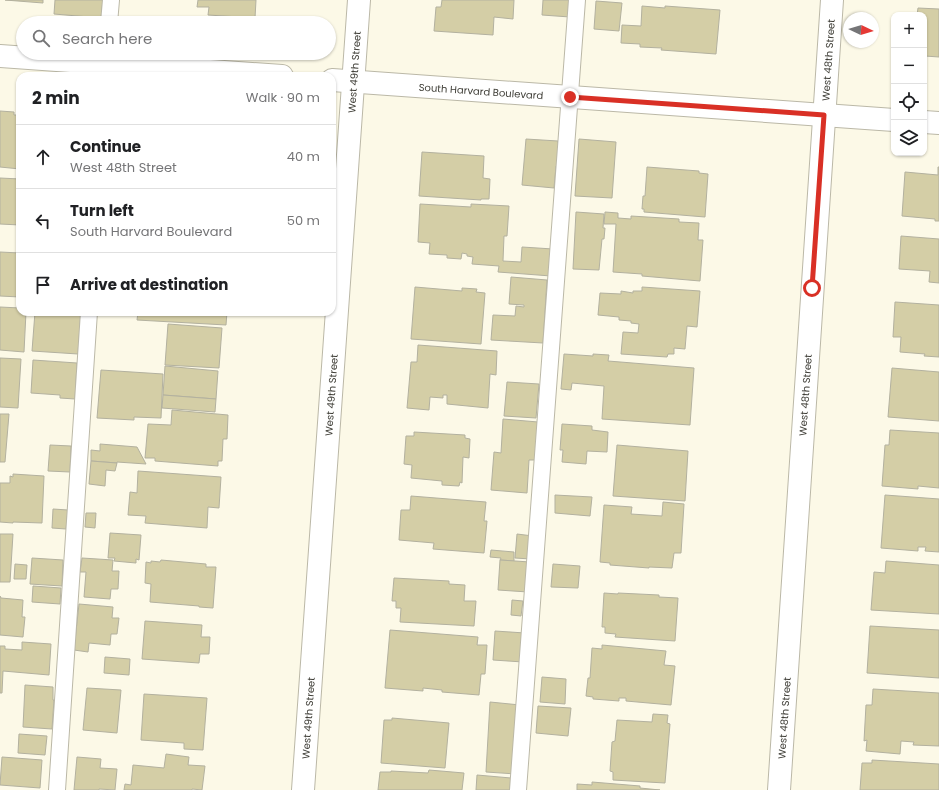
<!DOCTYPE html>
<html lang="en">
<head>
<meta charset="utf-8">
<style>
	:root { --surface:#fff; --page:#f6f6f6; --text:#202124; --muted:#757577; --line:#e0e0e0 }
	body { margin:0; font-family:Poppins,sans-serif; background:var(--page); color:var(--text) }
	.controls { position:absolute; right:12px; top:12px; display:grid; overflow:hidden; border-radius:8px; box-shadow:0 1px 3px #0004 }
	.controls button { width:36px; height:36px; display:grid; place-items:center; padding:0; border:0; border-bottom:1px solid var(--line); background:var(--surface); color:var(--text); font:20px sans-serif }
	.compass { position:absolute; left:843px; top:12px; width:36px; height:36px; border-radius:50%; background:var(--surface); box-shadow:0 1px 3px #0004; rotate:94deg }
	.stop { position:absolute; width:12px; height:12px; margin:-9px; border:3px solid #d93025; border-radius:50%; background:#fff }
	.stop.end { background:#d93025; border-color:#fff; box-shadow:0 1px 4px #0008 }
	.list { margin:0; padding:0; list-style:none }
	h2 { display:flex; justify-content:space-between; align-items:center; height:52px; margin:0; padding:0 16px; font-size:17px }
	h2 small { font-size:13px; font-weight:400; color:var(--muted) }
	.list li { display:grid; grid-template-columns:26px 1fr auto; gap:12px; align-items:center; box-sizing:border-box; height:64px; padding:0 16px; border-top:1px solid var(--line) }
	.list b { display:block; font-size:15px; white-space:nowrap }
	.list p { margin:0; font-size:13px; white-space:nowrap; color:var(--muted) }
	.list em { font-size:13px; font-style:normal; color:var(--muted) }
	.icon { flex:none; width:22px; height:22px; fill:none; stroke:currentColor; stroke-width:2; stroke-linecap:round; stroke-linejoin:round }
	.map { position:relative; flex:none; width:939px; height:790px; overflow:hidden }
	.search { position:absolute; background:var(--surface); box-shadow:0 1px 3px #0004; left:16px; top:16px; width:320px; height:44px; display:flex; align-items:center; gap:10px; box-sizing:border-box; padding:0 14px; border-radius:22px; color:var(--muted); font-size:15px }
	.panel { position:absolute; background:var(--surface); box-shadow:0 1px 3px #0004; left:16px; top:72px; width:320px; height:244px; border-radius:12px }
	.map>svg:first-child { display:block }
</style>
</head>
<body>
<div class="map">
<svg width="939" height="790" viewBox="0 0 939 790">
	<rect width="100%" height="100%" fill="#fcf9e7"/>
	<!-- building -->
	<g fill="#d4cea6" stroke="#b3b19f">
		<polygon points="5,0 43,0 43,3"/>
		<polygon points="55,0 103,0 101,18 54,14"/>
		<polygon points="198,0 256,0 255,18 208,15 209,7 197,7"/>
		<polygon points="442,0 514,0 513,19 494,17 493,35 434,31 436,7 441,7"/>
		<polygon points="543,0 571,0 570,17 542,15"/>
		<polygon points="596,1 622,3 619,31 594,29"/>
		<polygon points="642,6 665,8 665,6 720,10 716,54 661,50 662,48 640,47 640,44 621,43 622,25 641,26"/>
		<polygon points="918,8 939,9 939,57 925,56 924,15 917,15"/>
		<polygon points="0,111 14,112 14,115 20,115 20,169 0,167"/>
		<polygon points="526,139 558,141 558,143 561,144 559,166 556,166 554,188 522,185"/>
		<polygon points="579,139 616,142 612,198 575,196"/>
		<polygon points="422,152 484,156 483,178 490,179 489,199 481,199 481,200 419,196"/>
		<polygon points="647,167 699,171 699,173 708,174 705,217 644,212 644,209 642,209 643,196 645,196"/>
		<polygon points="938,167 939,167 939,221 935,221 935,219 902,216 905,172 938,175"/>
		<polygon points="0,178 20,179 20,225 0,224"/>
		<polygon points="420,204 471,207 471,204 509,206 507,236 504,236 503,261 521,262 522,247 553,249 551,276 498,272 499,266 472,264 473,257 467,256 467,254 462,253 461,259 447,258 447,255 429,254 430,243 418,242"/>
		<polygon points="576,212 604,214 603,228 605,228 604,239 602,239 599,270 573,269"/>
		<polygon points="605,212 618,213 618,218 631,219 631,216 679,219 679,222 699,223 698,240 703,240 700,281 642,276 642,274 613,272 616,224 604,224"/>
		<polygon points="901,236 939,239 939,283 929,282 930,271 899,269"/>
		<polygon points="0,252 20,253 20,297 0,296"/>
		<polygon points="511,277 547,280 543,343 491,340 493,315 515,316 516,306 524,307 524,305 509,304"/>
		<polygon points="415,287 462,291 462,288 477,289 476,292 485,293 481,344 411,339"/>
		<polygon points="642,287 700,291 697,327 687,326 685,349 674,348 674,354 668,354 667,357 621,354 623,332 638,333 639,324 631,323 631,321 619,320 619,317 598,315 600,293 621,294 621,291 633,293 633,291 642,291"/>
		<polygon points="895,302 939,305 939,357 924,356 925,354 900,352 901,337 893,337"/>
		<polygon points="0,307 20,308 20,312 26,312 24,352 0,350"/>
		<polygon points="35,312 81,312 78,354 32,351"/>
		<polygon points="138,312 227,312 226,325 137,320"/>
		<polygon points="168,324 222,328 219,368 165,365"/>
		<polygon points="418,345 497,351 496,375 490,374 488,408 447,404 447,395 443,395 443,398 430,397 429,410 407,408 411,362 417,362"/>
		<polygon points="564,354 593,356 593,354 609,355 608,361 694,368 690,425 602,419 604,386 572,383 571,390 561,389"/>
		<polygon points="0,358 21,359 18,408 0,407"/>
		<polygon points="33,360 77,363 75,399 60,398 60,395 31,393"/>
		<polygon points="165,366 218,371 216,399 163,395"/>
		<polygon points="892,368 939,372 939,421 888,417"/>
		<polygon points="101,370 163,374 161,418 134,417 134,420 97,418"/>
		<polygon points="507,382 539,384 536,418 504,416"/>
		<polygon points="163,395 216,399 215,412 162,408"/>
		<polygon points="172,410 228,415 227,439 223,439 222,461 218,461 218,466 155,461 155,458 145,458 148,424 171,425"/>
		<polygon points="0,414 9,414 5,462 0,462"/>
		<polygon points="503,419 538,422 535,460 529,460 527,493 491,490 494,452 501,453"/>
		<polygon points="562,424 592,426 592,430 608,432 607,452 587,451 586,464 562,462 563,450 560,450"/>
		<polygon points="890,430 939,433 939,488 918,486 918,489 882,486 885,445 889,445"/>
		<polygon points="414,432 465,435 465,438 470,439 469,458 463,457 462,483 460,482 459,486 442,485 442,481 411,478 412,465 404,464 406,436 414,436"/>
		<polygon points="100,444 137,447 146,464 117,462 117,463 91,461 91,450 100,451"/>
		<polygon points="50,445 71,446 70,472 48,471"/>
		<polygon points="617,445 688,451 685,501 613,496"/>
		<polygon points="91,461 117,463 115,471 106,470 105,486 89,484"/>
		<polygon points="138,471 221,477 219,508 208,507 207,528 145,523 146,516 128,515 130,492 137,493"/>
		<polygon points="13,474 44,476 42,523 13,522 13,523 0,522 0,483 10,483 10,476 13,477"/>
		<polygon points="555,495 592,497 590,516 555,513"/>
		<polygon points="885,495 939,499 939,552 925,551 926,547 918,547 918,551 881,548"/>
		<polygon points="411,496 486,502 484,521 487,521 484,553 433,549 434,543 399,540 401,510 410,510"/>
		<polygon points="663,502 684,504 681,553 674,553 672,568 649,567 649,568 610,565 610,563 600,562 604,505 632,507 631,514 662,516"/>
		<polygon points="53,509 68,510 66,529 52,528"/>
		<polygon points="86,513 96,513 95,528 85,527"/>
		<polygon points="110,533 141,535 139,560 136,559 136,563 114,561 115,558 108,558"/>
		<polygon points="0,534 13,534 10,582 0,582"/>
		<polygon points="517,534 533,536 531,559 515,558"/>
		<polygon points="491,550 514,552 514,561 500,560 501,558 490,557"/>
		<polygon points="32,558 63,560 62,586 30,584"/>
		<polygon points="82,558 113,560 112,571 119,571 118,589 111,589 110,599 84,597 86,572 80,572"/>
		<polygon points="161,560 206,564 206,567 216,567 213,608 199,607 199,606 150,602 151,584 145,583 146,562 151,563 151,561 160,562"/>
		<polygon points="500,560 530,562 528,592 498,590"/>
		<polygon points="886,561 939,565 939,614 871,610 874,572 885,573"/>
		<polygon points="15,564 27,565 26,579 14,579"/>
		<polygon points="553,564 580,566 578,588 551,587"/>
		<polygon points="394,578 449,581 449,584 465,585 464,601 476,601 474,626 400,622 401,608 396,608 396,601 392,601"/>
		<polygon points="33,586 61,588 60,604 32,602"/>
		<polygon points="604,593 618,594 618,593 659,595 659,597 678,598 675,641 615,637 616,634 605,633 605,627 602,627"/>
		<polygon points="0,596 1,598 23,600 22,617 25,617 23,637 0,635"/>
		<polygon points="512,600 523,601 521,616 511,615"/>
		<polygon points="79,604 113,607 112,618 119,618 117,634 111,634 110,645 89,643 88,652 74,650"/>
		<polygon points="145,621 202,625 201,637 210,637 209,654 200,654 199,663 142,659"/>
		<polygon points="870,626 939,630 939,678 867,673"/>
		<polygon points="390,630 478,637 477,645 487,645 485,674 481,674 479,695 442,692 442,690 423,688 423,691 385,688"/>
		<polygon points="495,631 525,633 523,662 493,660"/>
		<polygon points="22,642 51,644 49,675 3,671 2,693 0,693 0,646 5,646 5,649 22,650"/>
		<polygon points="602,645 666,651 664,665 675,666 671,705 626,701 626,698 619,698 619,701 593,699 593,697 586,696 588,678 590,678 592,648 602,649"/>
		<polygon points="105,657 130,659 129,675 104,673"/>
		<polygon points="542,677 566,679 565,704 540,702"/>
		<polygon points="25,685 53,687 53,700 54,700 52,729 23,727"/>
		<polygon points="87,688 121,690 117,733 83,730"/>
		<polygon points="873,689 939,693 939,746 913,745 914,742 901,741 900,754 866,751 867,740 864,741 866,705 872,705"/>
		<polygon points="144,694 207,698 203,750 184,749 184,743 141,740"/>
		<polygon points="490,702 520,705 516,774 486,772"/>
		<polygon points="538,706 571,708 568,736 536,733"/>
		<polygon points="653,714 668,715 667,723 670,724 665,783 613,780 613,772 610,771 612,742 615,741 617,720 652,722"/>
		<polygon points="392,718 449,723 445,768 381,763 384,720 392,720"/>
		<polygon points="19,734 47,736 45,755 18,753"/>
		<polygon points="166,754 189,757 188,765 205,766 202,790 192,789 192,790 124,790 125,784 131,785 133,765 164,768"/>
		<polygon points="2,757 42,760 40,788 0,785"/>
		<polygon points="77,757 101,759 100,768 117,769 115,790 99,789 99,790 74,790"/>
		<polygon points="872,760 939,764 939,790 860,790 862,763 872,763"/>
		<polygon points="429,770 464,773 462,790 378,790 380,772 391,772 391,771 428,773"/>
		<polygon points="477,775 511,778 510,790 476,790"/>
		<polygon points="592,782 640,786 640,788 660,790 577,790 577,784 592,785"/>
	</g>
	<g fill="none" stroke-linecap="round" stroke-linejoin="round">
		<defs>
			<g id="service">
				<polyline points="109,23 111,0"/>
				<polyline points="57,790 89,312"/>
				<polyline points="518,790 577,0"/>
			</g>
			<g id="minor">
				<polyline points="0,56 282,76"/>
				<polyline points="332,80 894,120"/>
				<polyline points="924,122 939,123"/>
				<polyline points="303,790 359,0"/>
			</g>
			<polyline id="tertiary" points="779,790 832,0"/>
		</defs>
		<!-- service casing -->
		<use href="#service" stroke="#bbb8a7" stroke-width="18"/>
		<!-- minor casing -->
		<use href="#minor" stroke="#bbb8a7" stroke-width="24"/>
		<!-- tertiary casing -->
		<use href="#tertiary" stroke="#bbb8a7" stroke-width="24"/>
		<!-- service -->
		<use href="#service" stroke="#fff" stroke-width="16"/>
		<!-- minor -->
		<use href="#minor" stroke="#fff" stroke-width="22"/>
		<!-- tertiary -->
		<use href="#tertiary" stroke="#fff" stroke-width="22"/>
	</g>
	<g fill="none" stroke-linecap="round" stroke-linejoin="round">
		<!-- route -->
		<polyline stroke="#d93025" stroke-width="5" points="570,97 824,115 812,288"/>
	</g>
	<g text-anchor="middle" stroke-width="3" stroke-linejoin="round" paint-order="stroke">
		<!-- street labels -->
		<g font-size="10" fill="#3e3d36" stroke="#fff">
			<text transform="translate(828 60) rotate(-86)" y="4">West 48th Street</text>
			<text transform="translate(354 72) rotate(-86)" y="4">West 49th Street</text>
			<text transform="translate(481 91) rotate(4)" y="4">South Harvard Boulevard</text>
			<text transform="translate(331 395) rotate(-86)" y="4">West 49th Street</text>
			<text transform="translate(805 395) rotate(-86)" y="4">West 48th Street</text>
			<text transform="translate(308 718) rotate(-86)" y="4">West 49th Street</text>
			<text transform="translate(784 718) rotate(-86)" y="4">West 48th Street</text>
		</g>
	</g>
</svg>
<div class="controls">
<button>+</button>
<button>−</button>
<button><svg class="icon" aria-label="locate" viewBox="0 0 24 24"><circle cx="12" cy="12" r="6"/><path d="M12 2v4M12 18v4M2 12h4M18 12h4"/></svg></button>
<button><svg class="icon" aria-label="layers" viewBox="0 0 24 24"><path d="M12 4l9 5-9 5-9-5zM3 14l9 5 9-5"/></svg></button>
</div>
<svg class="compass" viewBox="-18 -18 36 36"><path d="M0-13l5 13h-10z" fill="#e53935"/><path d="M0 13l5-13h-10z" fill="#757577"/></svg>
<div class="stop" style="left:812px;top:288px"></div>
<div class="stop end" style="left:570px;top:97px"></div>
<div class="search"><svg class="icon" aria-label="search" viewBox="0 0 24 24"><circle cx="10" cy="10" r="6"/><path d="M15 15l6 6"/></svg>Search here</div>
<section class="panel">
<h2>2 min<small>Walk · 90 m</small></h2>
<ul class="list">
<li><svg class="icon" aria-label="ahead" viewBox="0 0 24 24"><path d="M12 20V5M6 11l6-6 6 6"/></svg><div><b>Continue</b><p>West 48th Street</p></div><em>40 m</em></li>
<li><svg class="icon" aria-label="left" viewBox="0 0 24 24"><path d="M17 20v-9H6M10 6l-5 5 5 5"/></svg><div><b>Turn left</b><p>South Harvard Boulevard</p></div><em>50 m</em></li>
<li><svg class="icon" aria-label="arrive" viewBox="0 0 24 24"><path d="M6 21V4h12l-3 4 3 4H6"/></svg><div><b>Arrive at destination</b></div></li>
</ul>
</section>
</div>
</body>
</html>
